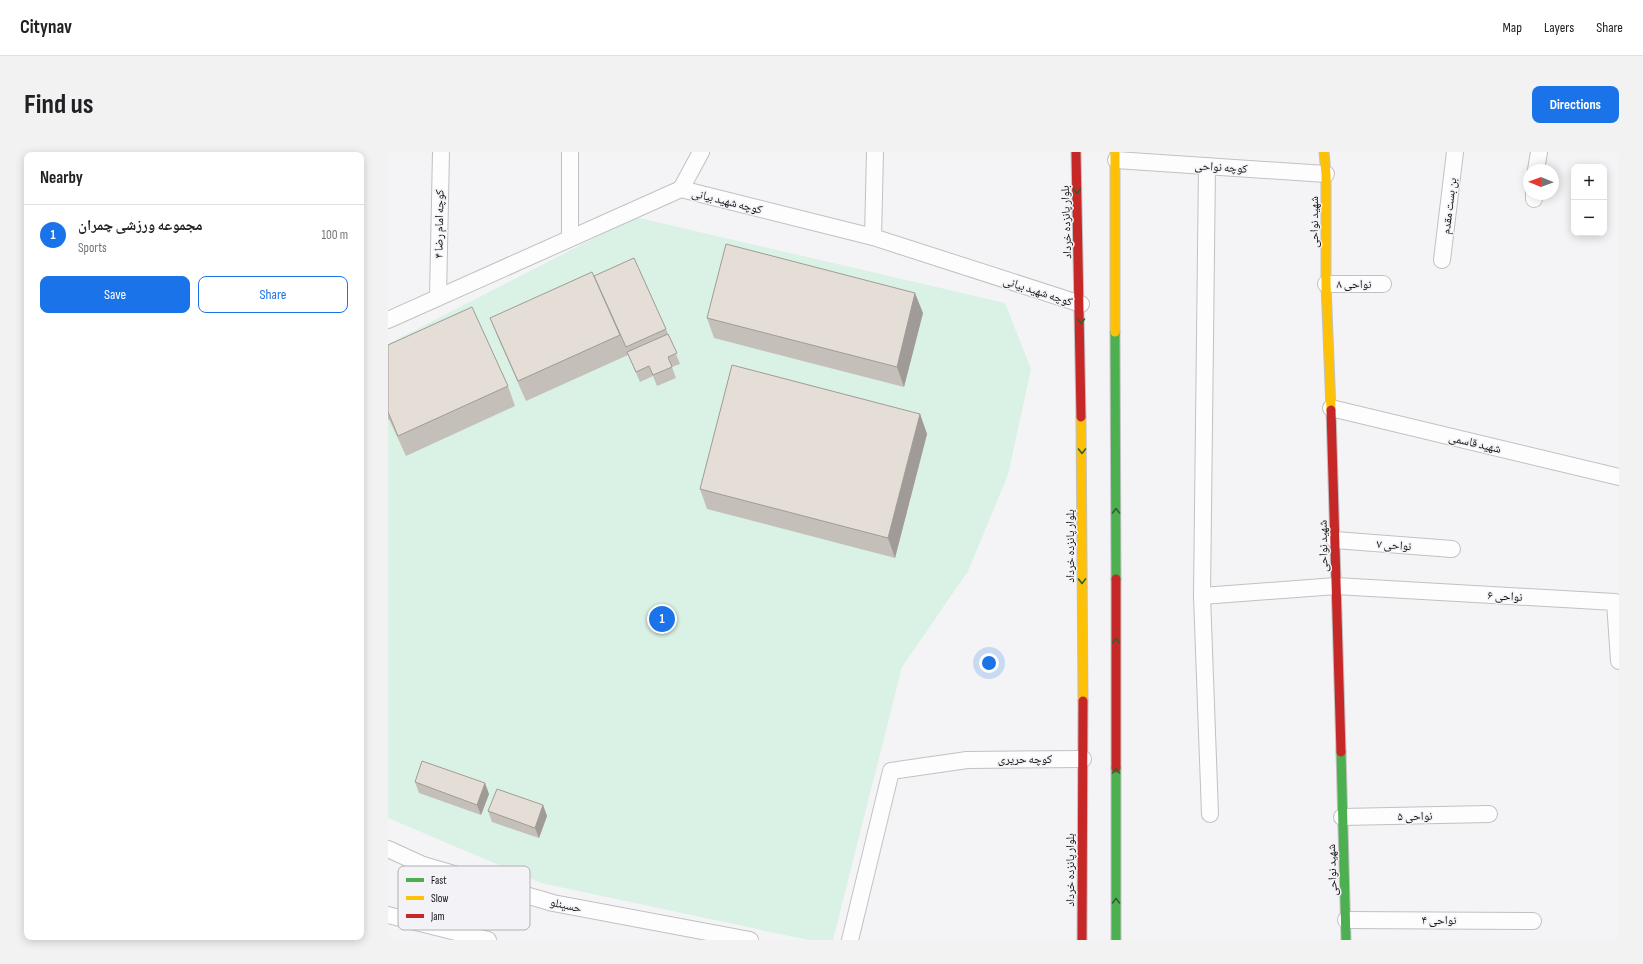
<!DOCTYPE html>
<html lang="en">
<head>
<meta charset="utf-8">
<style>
	:root { --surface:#fff; --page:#f2f2f2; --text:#202124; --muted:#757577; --line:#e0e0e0; --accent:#1a73e8 }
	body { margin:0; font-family:"Sofia Sans Condensed","Noto Naskh Arabic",sans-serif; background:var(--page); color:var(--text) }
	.controls { position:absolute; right:12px; top:12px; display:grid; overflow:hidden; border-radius:8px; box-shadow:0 2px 10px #0003 }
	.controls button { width:36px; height:36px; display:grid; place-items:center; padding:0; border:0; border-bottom:1px solid var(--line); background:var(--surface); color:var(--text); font:20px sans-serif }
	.compass { position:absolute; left:1135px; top:12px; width:36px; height:36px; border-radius:50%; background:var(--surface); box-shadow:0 2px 10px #0003; rotate:271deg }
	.you { position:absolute; left:601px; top:511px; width:14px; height:14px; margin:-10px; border:3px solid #fff; border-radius:50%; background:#1a73e8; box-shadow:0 0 0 6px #1a73e833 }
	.badge { display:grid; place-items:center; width:26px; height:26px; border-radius:50%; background:var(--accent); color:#fff; font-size:13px; font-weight:700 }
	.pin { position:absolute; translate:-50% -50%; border:2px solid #fff; box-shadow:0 1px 4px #0006 }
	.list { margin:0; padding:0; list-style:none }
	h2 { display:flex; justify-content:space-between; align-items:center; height:52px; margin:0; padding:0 16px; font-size:17px }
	h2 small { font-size:13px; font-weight:400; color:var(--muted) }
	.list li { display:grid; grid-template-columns:26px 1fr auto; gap:12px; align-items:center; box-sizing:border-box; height:60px; padding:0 16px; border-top:1px solid var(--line) }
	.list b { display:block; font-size:15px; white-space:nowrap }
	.list p { margin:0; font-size:13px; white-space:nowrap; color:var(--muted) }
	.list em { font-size:13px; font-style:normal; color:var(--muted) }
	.actions { display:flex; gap:8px; padding:12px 16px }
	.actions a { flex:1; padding:9px 0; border:1px solid var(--accent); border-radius:8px; text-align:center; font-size:14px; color:var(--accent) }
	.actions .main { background:var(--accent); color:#fff }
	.map { position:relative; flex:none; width:1231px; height:788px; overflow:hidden; border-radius:8px }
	header { display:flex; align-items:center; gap:24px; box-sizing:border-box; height:56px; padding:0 20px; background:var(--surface); border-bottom:1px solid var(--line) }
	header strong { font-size:19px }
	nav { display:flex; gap:22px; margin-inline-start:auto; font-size:14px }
	.intro { display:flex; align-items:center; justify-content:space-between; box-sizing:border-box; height:96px; padding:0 24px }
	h1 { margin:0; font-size:28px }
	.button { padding:10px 18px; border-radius:8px; background:var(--accent); color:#fff; font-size:14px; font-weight:700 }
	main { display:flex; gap:24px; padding:0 24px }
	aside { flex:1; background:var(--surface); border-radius:8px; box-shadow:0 2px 10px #0003 }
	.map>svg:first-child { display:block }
</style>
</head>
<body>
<header>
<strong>Citynav</strong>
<nav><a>Map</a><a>Layers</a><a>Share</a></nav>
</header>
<div class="intro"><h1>Find us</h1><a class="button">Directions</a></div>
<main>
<aside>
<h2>Nearby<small></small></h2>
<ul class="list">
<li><span class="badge">1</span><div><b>مجموعه ورزشی چمران</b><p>Sports</p></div><em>100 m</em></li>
</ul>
<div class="actions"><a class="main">Save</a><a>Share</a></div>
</aside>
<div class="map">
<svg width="1231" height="788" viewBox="0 0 1231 788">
	<rect width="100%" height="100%" fill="#f4f4f6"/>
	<!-- green -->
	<polygon fill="#daf1e5" points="247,65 617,151 643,217 620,323 580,419 514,515 445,788 420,788 153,731 0,666 0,192"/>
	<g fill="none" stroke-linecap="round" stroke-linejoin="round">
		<defs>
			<g id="street">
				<polyline points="728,8 938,22"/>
				<polyline points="819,14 814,444 822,662"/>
				<polyline points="1148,18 1151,0"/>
				<polyline points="293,37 313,0"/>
				<polyline points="1146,47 1146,42"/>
				<polyline points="485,85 487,0"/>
				<polyline points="182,86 182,0"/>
				<polyline points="1054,108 1067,0"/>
				<polyline points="938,132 995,132"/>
				<polyline points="50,145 53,0"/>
				<polyline points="0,168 293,37 485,85 693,152"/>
				<polyline points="943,256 1231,325"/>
				<polyline points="947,388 1064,397"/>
				<polyline points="814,444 948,434 1227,450 1231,509"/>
				<polyline points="954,665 1101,662"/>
				<polyline points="0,697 35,713 165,751 362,788"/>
				<polyline points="0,763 100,788"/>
				<polyline points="958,768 1145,769"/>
				<polyline points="462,788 503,619 579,608 695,607"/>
			</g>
			<g id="fast">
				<polyline points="727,180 728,427"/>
				<polyline points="953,600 958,788"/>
				<polyline points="728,616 728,788"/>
			</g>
			<g id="slow">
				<polyline points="727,0 727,180"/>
				<polyline points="936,0 938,22 938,132 943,258"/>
				<polyline points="693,265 695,549"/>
			</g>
			<g id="jam">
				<polyline points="688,0 693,265"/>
				<polyline points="943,258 953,600"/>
				<polyline points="728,427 728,616"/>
				<polyline points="694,788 695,549"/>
			</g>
		</defs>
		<!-- street casing -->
		<use href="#street" stroke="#c1c1c2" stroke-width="18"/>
		<!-- fast casing -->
		<use href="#fast" stroke="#c1c1c2" stroke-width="11"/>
		<!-- slow casing -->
		<use href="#slow" stroke="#c1c1c2" stroke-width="11"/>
		<!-- jam casing -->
		<use href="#jam" stroke="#c1c1c2" stroke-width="11"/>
		<!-- street -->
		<use href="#street" stroke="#fdfdfe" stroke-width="16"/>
		<!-- fast -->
		<use href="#fast" stroke="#4caf50" stroke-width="9"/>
		<!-- slow -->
		<use href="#slow" stroke="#ffc107" stroke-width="9"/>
		<!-- jam -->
		<use href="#jam" stroke="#c62828" stroke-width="9"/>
	</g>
	<!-- wall -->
	<g fill="#c5bfb9">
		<polygon points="206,124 278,177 292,212 284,215 288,226 269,234 265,224 252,230 239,200 240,203 138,249 110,186 102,166"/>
		<polygon points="535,161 516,235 326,186 319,166"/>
		<polygon points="0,193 120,234 127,254 18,304 1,267 0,268"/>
		<polygon points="532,262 539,282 507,406 319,357 312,337"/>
		<polygon points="27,630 101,642 93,663 31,641"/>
		<polygon points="155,653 159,664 151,686 104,670 100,659"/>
	</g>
	<!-- shaded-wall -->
	<g fill="#a09b96">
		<polygon points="527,141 535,161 516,235 509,215"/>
		<polygon points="532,262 539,282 507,406 500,386"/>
		<polygon points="97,631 101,642 93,663 89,653"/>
		<polygon points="155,653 159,664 151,686 147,676"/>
	</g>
	<!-- building -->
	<g fill="#e5ded7" stroke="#a09b96">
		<polygon points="338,92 527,141 509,215 319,166"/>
		<polygon points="246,106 278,177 238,195 206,124"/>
		<polygon points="204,120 232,183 130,229 102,166"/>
		<polygon points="84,155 120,234 10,284 0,260 0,193"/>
		<polygon points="280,182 289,201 280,205 284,215 265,223 261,214 248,220 239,200"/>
		<polygon points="344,213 532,262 500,386 312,337"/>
		<polygon points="34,609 97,631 89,653 27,630"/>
		<polygon points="109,637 155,653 147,676 100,659"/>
	</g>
	<!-- one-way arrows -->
	<defs><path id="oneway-chevron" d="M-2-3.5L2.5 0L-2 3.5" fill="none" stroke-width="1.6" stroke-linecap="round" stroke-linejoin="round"/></defs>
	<g stroke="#2f6032">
		<use href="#oneway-chevron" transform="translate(689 39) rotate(88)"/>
		<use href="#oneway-chevron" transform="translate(693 169) rotate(90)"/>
		<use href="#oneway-chevron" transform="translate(694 299) rotate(90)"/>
		<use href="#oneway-chevron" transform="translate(728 359) rotate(-90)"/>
		<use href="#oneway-chevron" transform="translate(694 429) rotate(90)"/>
		<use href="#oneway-chevron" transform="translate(728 489) rotate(-90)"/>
		<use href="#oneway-chevron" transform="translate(728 619) rotate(-90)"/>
		<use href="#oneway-chevron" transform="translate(728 749) rotate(-90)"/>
	</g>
	<g text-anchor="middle" stroke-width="3" stroke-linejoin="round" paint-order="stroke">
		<!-- street labels -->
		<g font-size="12" fill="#121213" stroke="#f3f3f7">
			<text transform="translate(833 15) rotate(4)" y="4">کوچه نواحی</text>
			<text transform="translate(339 49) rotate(14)" y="4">کوچه شهید بیانی</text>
			<text transform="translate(1061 54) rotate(-83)" y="4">بن بست مقدم</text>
			<text transform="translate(678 70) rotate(-92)" y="4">بلوار پانزده خرداد</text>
			<text transform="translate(926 70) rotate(-90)" y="4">شهید نواحی</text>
			<text transform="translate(51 72) rotate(-89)" y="4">کوچه امام رضا ۴</text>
			<text x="966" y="136">نواحی ۸</text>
			<text transform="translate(650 139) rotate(18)" y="4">کوچه شهید بیانی</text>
			<text transform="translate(1087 291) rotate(13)" y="4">شهید قاسمی</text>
			<text transform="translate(1006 393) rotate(4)" y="4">نواحی ۷</text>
			<text transform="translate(682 394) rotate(-90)" y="4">بلوار پانزده خرداد</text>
			<text transform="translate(935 394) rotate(-91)" y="4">شهید نواحی</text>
			<text transform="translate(1117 444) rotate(3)" y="4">نواحی ۶</text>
			<text x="637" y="611">کوچه حریری</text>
			<text transform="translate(1027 664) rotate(-1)" y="4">نواحی ۵</text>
			<text transform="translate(682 718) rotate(-90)" y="4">بلوار پانزده خرداد</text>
			<text transform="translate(944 718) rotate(-92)" y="4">شهید نواحی</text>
			<text transform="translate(178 753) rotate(12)" y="4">حسینلو</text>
			<text x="1051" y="772">نواحی ۴</text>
		</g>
	</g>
	<!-- legend -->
	<rect x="10" y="714" width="132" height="64" rx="6" fill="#f3f3f7" stroke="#b0b0b3" stroke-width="1"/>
	<rect x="18" y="726" width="18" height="4" fill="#4caf50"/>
	<rect x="18" y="744" width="18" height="4" fill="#ffc107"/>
	<rect x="18" y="762" width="18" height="4" fill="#c62828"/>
	<g font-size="11" fill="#121213">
		<text x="43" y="732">Fast</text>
		<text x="43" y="750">Slow</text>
		<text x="43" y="768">Jam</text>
	</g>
</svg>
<div class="controls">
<button>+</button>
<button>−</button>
</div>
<svg class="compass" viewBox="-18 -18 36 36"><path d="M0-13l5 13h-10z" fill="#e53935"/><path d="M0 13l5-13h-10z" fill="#757577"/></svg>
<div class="you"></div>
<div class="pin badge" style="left:274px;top:467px">1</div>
</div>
</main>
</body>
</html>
